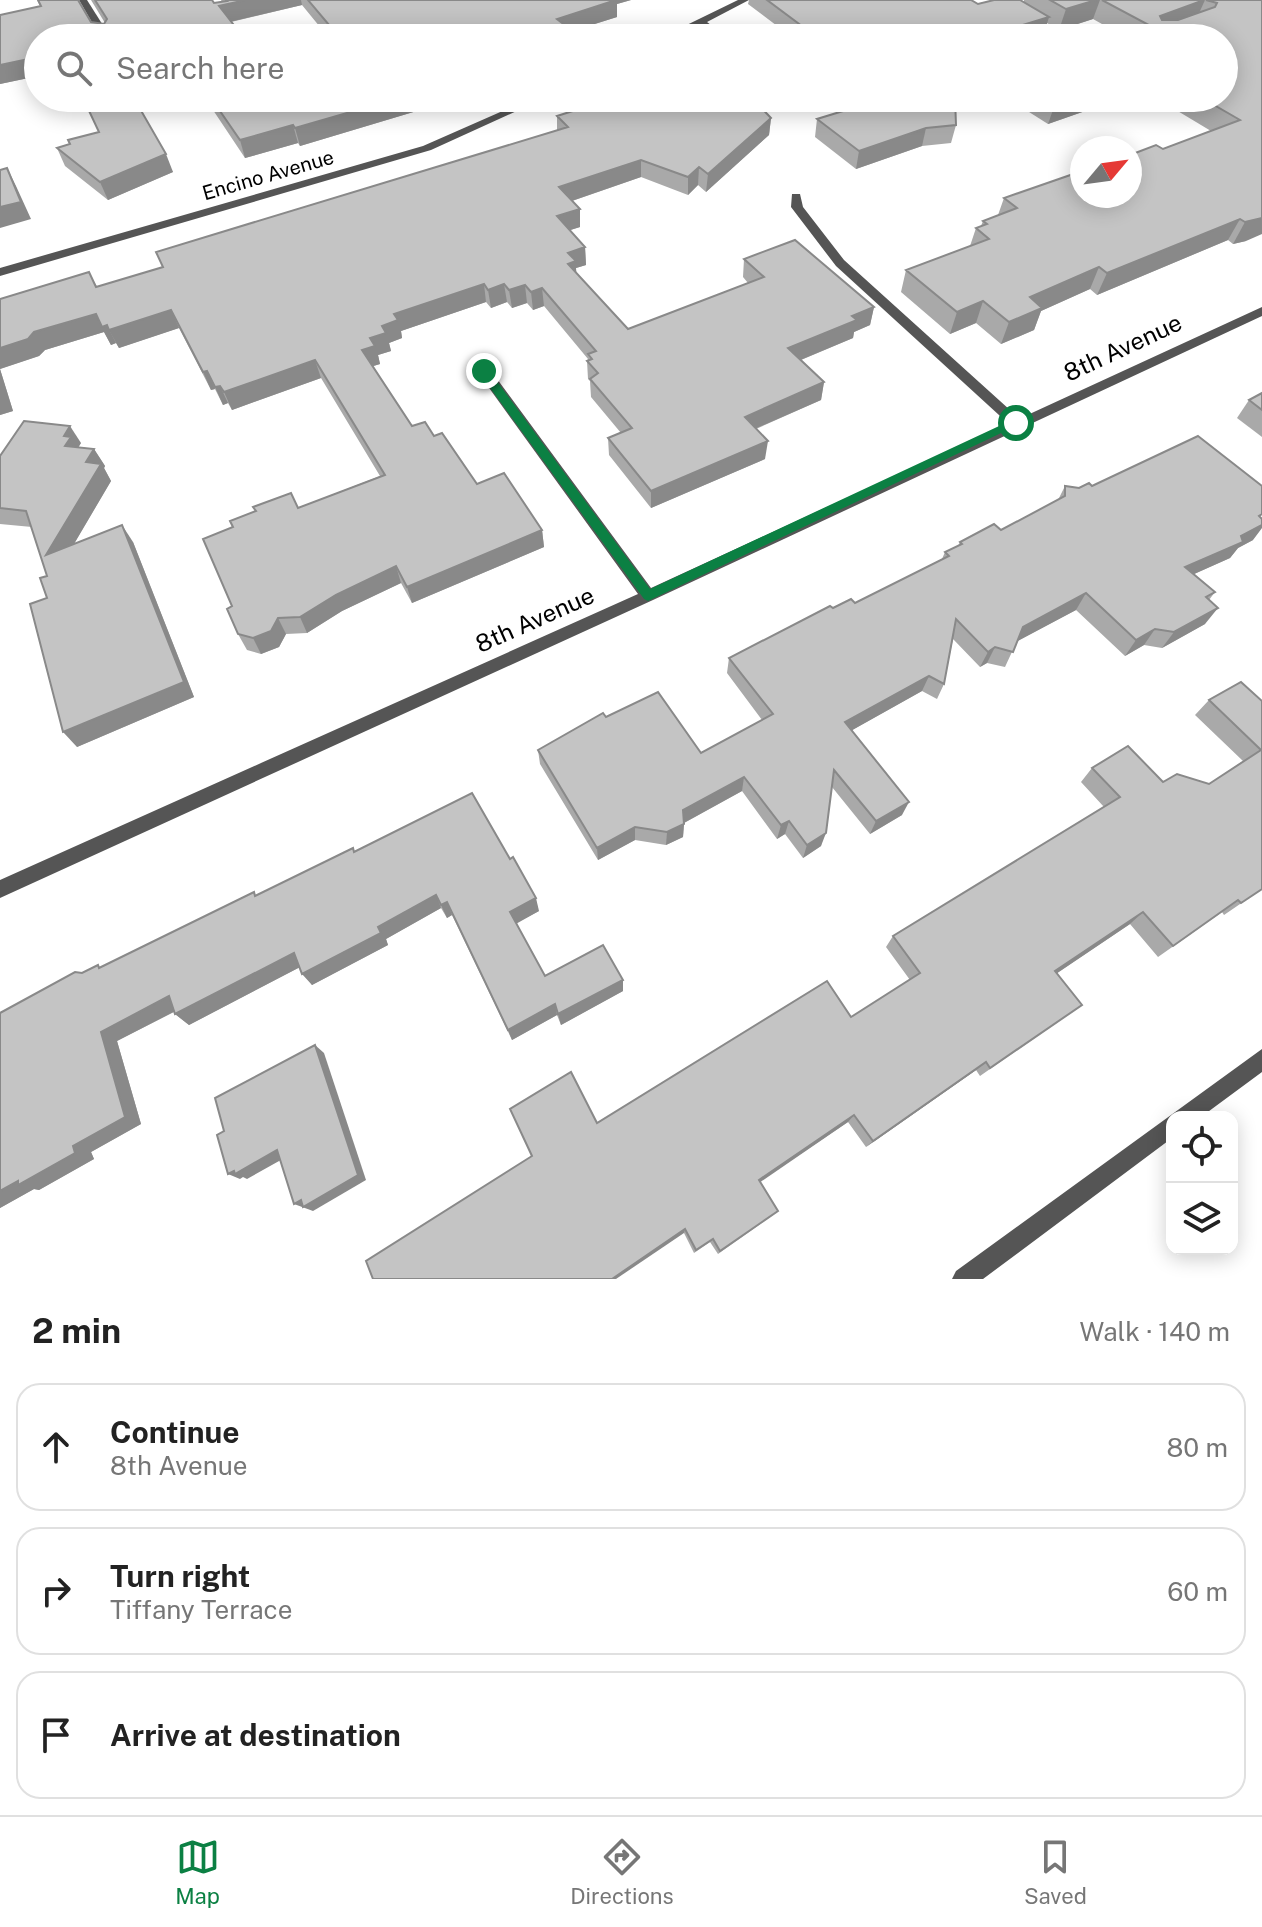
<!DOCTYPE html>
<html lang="en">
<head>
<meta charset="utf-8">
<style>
	:root { --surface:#fff; --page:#f6f6f6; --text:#222; --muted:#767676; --line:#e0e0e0; --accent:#0b8043 }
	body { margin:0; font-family:"Public Sans",sans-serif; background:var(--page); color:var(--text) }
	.controls { position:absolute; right:24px; bottom:24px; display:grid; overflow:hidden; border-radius:16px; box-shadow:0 4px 20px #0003 }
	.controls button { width:72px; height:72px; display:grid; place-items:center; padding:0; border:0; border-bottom:2px solid var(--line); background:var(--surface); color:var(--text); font:40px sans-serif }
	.compass { position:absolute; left:1070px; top:136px; width:72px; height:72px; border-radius:50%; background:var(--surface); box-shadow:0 4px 20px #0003; rotate:61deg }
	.stop { position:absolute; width:24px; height:24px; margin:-18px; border:6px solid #0b8043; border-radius:50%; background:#fff }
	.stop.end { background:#0b8043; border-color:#fff; box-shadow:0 2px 8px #0008 }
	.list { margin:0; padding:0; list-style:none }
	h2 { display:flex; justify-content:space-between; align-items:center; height:104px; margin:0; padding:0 32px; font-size:34px }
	h2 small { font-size:26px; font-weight:400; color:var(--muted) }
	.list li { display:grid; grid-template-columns:52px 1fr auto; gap:24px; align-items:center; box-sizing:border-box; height:128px; margin:0 16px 16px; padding:0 16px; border:2px solid var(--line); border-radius:24px }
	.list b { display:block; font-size:30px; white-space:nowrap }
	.list p { margin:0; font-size:26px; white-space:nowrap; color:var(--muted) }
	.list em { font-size:26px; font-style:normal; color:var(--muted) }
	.icon { flex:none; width:44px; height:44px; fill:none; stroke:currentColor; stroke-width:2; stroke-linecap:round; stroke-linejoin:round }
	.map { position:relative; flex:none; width:1262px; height:1279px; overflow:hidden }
	.search { position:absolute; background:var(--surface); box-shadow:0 4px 20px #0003; left:24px; right:24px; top:24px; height:88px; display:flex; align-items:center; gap:20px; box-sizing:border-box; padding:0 28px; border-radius:44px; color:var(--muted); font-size:30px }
	.sheet { height:536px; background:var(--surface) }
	nav { display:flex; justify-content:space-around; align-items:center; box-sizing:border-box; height:112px; border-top:2px solid var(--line); background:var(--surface); font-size:22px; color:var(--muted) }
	nav a { display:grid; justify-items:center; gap:4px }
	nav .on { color:var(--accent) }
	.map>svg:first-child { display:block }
</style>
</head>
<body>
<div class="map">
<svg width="1262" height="1279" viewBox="0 0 1262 1279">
	<rect width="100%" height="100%" fill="#fff"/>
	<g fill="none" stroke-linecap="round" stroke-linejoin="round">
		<!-- service -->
		<g fill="#555" fill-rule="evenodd">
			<polygon points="79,0 87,0 111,38 101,38"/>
			<polygon points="792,194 800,194 803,207 844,260 1021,420 1021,426 1011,426 836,266 791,207"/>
		</g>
		<!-- minor -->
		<g fill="#555" fill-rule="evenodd">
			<polygon points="738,0 749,0 707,22 728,38 717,38 700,25 672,38 660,38"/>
			<polygon points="994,0 1004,0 1067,38 1055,38"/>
			<polygon points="532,98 545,98 431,150 0,276 0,268 423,146"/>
			<polygon points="797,98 808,98 811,101 806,104"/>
			<polygon points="1262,307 1262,316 653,600 0,898 0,880 638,594 479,374 479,368 489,368 651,588"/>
			<polygon points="1262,1049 1262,1072 1201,1117 1172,1117 1172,1138 983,1279 952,1279 956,1271"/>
		</g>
	</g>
	<!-- wall -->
	<g fill="#a9a9a9">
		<polygon points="37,0 78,0 91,22 104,24 105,23 91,0 212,0 214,3 222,2 221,0 631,0 617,4 617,17 566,33 566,38 329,38 302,5 231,22 244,38 38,38 38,76 0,84 40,6"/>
		<polygon points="749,0 971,0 978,4 1024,2 1024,0 1262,0 1246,241 1233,244 1228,240 1097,295 1090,289 1041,311 1034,330 1001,344 976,323 950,334 901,292 906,270 970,246 976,228 981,226 983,221 998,215 1004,198 1163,149 1211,131 1156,98 1224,98 1224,38 1127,38 1093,19 1059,30 1047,23 1044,34 1034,37 1035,38 793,38 748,4"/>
		<polygon points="208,98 441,98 419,106 420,110 300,146 298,143 245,158 211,107"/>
		<polygon points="594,98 752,98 771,118 769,135 706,192 698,185 688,195 641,177 572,201 580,209 580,227 570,230 585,247 586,265 576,268 576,272 628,329 748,283 743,277 744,259 874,307 870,325 854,332 853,338 801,360 824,382 821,400 756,429 765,459 651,508 609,455 608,438 621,433 591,397 590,381 588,379 587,361 588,359 544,306 533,310 527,303 512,308 507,302 491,308 486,302 401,331 402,338 389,343 391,351 378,355 380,364 373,366 412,426 434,436 477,484 542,530 544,547 412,603 401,583 342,611 307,633 286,634 279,647 261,654 247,650 238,634 232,606 298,508 380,476 321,378 232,410 228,403 223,405 215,389 211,390 179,328 119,348 116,343 111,345 104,332 45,350 39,356 0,369 13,411 0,415 0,299 89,272 97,287 163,267 557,130 557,116 594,105"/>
		<polygon points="874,98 993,98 955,110 956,125 951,143 922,146 856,169 815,137 817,119 874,101"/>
		<polygon points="1007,98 1110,98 1108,103 1048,124"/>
		<polygon points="124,110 173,172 108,200 65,166 57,148 70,144 99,132"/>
		<polygon points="1262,393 1262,437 1237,418 1249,400"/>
		<polygon points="81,443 78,447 94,449 105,466 104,468 111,481 74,544 133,542 194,697 77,747 47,598 47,576 32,527 0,524 0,456"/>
		<polygon points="1065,486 1079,488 1092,486 1253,540 1238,548 1230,558 1194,574 1215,592 1209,600 1205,624 1162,648 1144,645 1125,656 1076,610 1017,641 1005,667 987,663 980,667 953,639 944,684 937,699 922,691 852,730 902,815 870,834 832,787 821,846 803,858 785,834 777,839 742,791 684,823 683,837 666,845 635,840 598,860 540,764 538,750 606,717 701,753 762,720 727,673 729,658 833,608 855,603 942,559 945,552 958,546 960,542 1001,530 1058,500"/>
		<polygon points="1209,700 1262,701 1262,889 1224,915 1222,912 1158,957 1130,924 1057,973 1069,1014 980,1076 976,1070 866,1147 848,1122 760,1181 778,1211 773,1215 718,1254 710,1242 694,1253 684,1233 597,1123 851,1017 910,980 886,947 893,936 1104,807 1081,782 1092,768 1163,782 1209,784 1243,761 1195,715"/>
		<polygon points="355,851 539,911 516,923 545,976 623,991 561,1025 557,1015 512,1040 452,915 447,918 441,908 386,939 388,945 312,985 300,967 189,1025 175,1014 174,1012 117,1041 141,1124 91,1152 94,1159 39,1190 34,1189 0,1208 0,1013"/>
	</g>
	<!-- shaded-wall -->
	<g fill="#898989">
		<polygon points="246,0 301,0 302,5 225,23 219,6"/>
		<polygon points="604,0 631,0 617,4 617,17 566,33 566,38 521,38 557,19"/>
		<polygon points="1096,0 1100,0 1093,19 1059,30 1066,9"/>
		<polygon points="1205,0 1196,20 1163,32 1160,16"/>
		<polygon points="1049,17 1044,34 1032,38 1016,27"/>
		<polygon points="174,29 177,38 135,38"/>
		<polygon points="38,57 38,76 0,84 0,65"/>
		<polygon points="399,98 441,98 419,106 420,110 300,146 295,128"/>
		<polygon points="954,98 993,98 950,112"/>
		<polygon points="1078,98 1110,98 1108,103 1048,124 1054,107"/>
		<polygon points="771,118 769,135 706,192 708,174"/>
		<polygon points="293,125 298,143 245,158 240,140"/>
		<polygon points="926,128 922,146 856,169 859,151"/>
		<polygon points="166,154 173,172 108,200 100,182"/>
		<polygon points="641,160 641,177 560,205 559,187"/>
		<polygon points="699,167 698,185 688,195 688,177"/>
		<polygon points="7,168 16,186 31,219 0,228 0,207"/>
		<polygon points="580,209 580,227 558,234 557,216"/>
		<polygon points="1262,218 1262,234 1246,241 1233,244 1245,222"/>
		<polygon points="1240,219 1228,240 1097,295 1107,273"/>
		<polygon points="585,247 586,265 576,268 577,279 569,282 568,253"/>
		<polygon points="1099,267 1090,289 1041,311 1034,330 1001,344 1009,322 1030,297"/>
		<polygon points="484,284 486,302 401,331 402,338 389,343 391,351 378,355 380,364 367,368 362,350 370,338 394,314"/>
		<polygon points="504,284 507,302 491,308 488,290"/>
		<polygon points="525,285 527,303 512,308 509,290"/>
		<polygon points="542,288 544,306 533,310 531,292"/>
		<polygon points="983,301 976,323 950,334 957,312"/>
		<polygon points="874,307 870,325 854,332 853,338 786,366 788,348 852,316"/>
		<polygon points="171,310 179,328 119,348 109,330"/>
		<polygon points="96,314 107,325 116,343 111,345 104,332 45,350 39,356 0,369 13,411 0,415 0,348 34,332"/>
		<polygon points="315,360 321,378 232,410 224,392"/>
		<polygon points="207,371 215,389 211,390 203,372"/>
		<polygon points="824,382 821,400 743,434 745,417"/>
		<polygon points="220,386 228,403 223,405 215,387"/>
		<polygon points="70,426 81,443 78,448 65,446 64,436"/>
		<polygon points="768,441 765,459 651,508 651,491"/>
		<polygon points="94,449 105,466 104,468 111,481 58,571 46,555 86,462"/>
		<polygon points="122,525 133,542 194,697 77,747 63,732"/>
		<polygon points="1262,525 1262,528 1253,540 1238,548 1230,558 1174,583 1185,567"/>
		<polygon points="542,530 544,547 412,603 407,587"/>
		<polygon points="396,566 401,583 342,611 307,633 300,617 336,595"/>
		<polygon points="1086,593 1076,610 1014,643 1023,627"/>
		<polygon points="1218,608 1205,624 1162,648 1174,632"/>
		<polygon points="278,618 286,634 279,647 261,654 253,638"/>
		<polygon points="1155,629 1144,645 1125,656 1136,640"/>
		<polygon points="995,647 987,663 980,667 988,652"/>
		<polygon points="929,676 922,691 840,737 845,722"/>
		<polygon points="744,777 742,791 682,824 683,810"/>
		<polygon points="909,802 902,815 870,834 876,821"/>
		<polygon points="789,821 785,834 777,839 781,825"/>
		<polygon points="684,824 683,837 666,845 667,832"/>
		<polygon points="635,827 635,840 598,860 597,848"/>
		<polygon points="826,833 821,846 803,858 807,845"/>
		<polygon points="436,895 441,908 386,939 388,945 312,985 302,974 378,927"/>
		<polygon points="536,898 539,911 514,925 510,912"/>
		<polygon points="447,902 452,915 447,918 441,905"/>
		<polygon points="1143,912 1130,924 1044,982 1055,971"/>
		<polygon points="294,953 304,965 189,1025 175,1014"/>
		<polygon points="623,980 623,991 561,1025 558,1014"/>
		<polygon points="169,996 183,1007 117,1041 141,1124 91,1152 94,1159 39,1190 34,1189 0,1208 0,1191 18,1181 73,1146 101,1032"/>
		<polygon points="555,1004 557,1015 512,1040 508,1030"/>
		<polygon points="315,1045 324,1053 366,1180 313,1211 294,1204"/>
		<polygon points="986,1062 976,1070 866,1147 873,1141"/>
		<polygon points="854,1115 848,1122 756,1185 759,1180"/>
		<polygon points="277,1150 288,1156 247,1179 243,1177 240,1179 228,1174"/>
		<polygon points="685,1229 684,1233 616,1279 612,1279"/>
	</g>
	<!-- building -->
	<g fill="#c4c4c4" stroke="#898989" stroke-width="2">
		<polygon points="38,0 78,0 91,22 104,24 107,19 95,0 212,0 214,3 227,1 226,0 246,0 219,6 244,38 180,38 174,29 135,38 38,38 38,57 0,65 0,15 41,6"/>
		<polygon points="308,0 616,0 557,19 566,26 521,38 340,38"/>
		<polygon points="767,0 971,0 978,4 994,0 1020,0 1049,17 1016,27 1035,38 818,38"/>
		<polygon points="1050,0 1096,0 1066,9"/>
		<polygon points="1102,0 1204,0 1160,16 1162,20 1178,20 1215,7 1217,3 1206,0 1262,0 1262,218 1245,222 1240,219 1107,273 1099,267 1030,297 1042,308 1009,322 983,301 957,312 906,270 989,239 976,228 987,224 983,221 1017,208 1004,198 1082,171 1082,196 1130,196 1130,155 1156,145 1163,149 1240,120 1202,98 1224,98 1224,38 1173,38"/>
		<polygon points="83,98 118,98 124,110 139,107 166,154 100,182 57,148 70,144 68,140 99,132"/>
		<polygon points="211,98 399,98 295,128 293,125 240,140"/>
		<polygon points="596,98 752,98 771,118 708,174 699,167 688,177 641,160 559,187 580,209 557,216 585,247 568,253 576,261 568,264 628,329 764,277 744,259 795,240 874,307 852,316 857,320 788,348 824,382 745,417 768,441 651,491 608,438 632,428 590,379 598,373 587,361 592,359 588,354 596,351 542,288 531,292 525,285 509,290 504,284 488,290 484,284 394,314 398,320 382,326 386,333 370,338 375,346 362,350 412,426 425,422 434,436 442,433 477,484 504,473 542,530 407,587 396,566 336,595 300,617 278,618 271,631 253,638 238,634 227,609 232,606 203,539 233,527 230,521 256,511 253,507 291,493 298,508 385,475 315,360 224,392 220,386 215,387 207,371 203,372 171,310 109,330 107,325 102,327 96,314 34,332 28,339 0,348 0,299 89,272 96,287 163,267 156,252 568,127 557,116 601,102"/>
		<polygon points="877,98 955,98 956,125 926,128 859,151 817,119 876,101"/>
		<polygon points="1041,98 1078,98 1054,107"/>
		<polygon points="7,168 21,202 0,207 0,170"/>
		<polygon points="1262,393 1262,410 1249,400"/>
		<polygon points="24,421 70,426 64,436 71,437 65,446 94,449 86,462 101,464 46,555 122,525 184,682 63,732 30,604 47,598 40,578 47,576 26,511 0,508 0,456"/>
		<polygon points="1198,436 1262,486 1262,514 1259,516 1262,519 1262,525 1241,536 1243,542 1185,567 1215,592 1206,597 1218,608 1174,632 1155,629 1136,640 1086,593 1023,627 1013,652 995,647 988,652 956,619 944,684 929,676 845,722 909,802 876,821 834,770 826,833 807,845 789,821 781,825 744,777 683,810 684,824 667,832 635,827 597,848 538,750 603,713 606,717 658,692 701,753 773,714 729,658 830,606 833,608 851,599 855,603 949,556 945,552 962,544 960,542 994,524 1001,530 1065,496 1065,486 1079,488 1089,483 1092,486"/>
		<polygon points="1241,682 1262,701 1262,889 1241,903 1238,900 1173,946 1143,912 1055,971 1082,1005 990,1068 986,1062 873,1141 854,1115 759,1180 778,1211 720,1251 713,1239 696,1250 685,1229 612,1279 373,1279 366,1261 532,1156 510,1109 571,1072 597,1123 827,981 851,1017 920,973 893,936 1120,797 1092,768 1128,746 1163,782 1177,774 1209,784 1261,750 1209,700"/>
		<polygon points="472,793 510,859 513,857 536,898 510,912 545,976 603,945 623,980 558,1014 555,1004 508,1030 447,902 441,905 436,895 378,927 381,933 302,974 294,953 175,1014 169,996 101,1032 125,1117 73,1146 75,1153 18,1185 18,1181 0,1191 0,1013 75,972 82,973 98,965 99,968 254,892 255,896 353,848 354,852"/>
		<polygon points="315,1045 358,1175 303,1207 301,1200 294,1204 277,1150 235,1174 234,1171 228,1174 217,1135 224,1131 215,1098"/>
	</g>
	<!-- route -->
	<polygon fill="#0b8043" points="480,369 488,369 650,589 1012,420 1022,423 648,601 644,599 480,374"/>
	<g text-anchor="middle" stroke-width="6" stroke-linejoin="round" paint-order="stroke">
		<!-- far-street labels -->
		<g font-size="20" fill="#000" stroke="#fff">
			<text transform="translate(268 175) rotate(-16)" y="7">Encino Avenue</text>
		</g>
		<!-- street labels -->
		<g font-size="24" fill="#000" stroke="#fff">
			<text transform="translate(1123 348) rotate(-25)" y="8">8th Avenue</text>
			<text transform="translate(535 620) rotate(-24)" y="8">8th Avenue</text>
		</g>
	</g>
</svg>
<div class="controls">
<button><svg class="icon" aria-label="locate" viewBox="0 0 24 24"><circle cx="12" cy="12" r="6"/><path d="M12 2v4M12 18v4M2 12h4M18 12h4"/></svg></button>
<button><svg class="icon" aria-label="layers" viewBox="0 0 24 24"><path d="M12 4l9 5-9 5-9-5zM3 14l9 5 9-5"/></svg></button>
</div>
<svg class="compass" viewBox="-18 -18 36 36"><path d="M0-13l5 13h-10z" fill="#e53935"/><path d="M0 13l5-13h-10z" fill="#767676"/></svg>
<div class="stop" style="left:1016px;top:423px"></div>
<div class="stop end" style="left:484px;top:371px"></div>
<div class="search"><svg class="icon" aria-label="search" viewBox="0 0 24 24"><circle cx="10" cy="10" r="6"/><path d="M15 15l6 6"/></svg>Search here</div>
</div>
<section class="sheet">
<h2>2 min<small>Walk · 140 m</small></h2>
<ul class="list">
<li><svg class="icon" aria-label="ahead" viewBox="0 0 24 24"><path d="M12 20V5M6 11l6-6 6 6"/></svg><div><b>Continue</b><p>8th Avenue</p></div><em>80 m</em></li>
<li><svg class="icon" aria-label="right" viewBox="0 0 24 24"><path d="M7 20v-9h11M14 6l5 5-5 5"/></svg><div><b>Turn right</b><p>Tiffany Terrace</p></div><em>60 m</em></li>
<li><svg class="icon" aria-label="arrive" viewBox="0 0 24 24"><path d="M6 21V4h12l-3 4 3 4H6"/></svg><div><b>Arrive at destination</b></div></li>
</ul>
</section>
<nav>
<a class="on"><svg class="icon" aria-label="map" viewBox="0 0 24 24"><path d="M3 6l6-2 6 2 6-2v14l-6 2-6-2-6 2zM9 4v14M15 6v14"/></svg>Map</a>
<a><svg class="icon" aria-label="directions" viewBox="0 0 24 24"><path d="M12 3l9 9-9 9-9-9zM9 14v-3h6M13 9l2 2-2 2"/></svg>Directions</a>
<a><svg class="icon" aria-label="saved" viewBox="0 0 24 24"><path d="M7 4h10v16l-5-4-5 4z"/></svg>Saved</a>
</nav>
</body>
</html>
